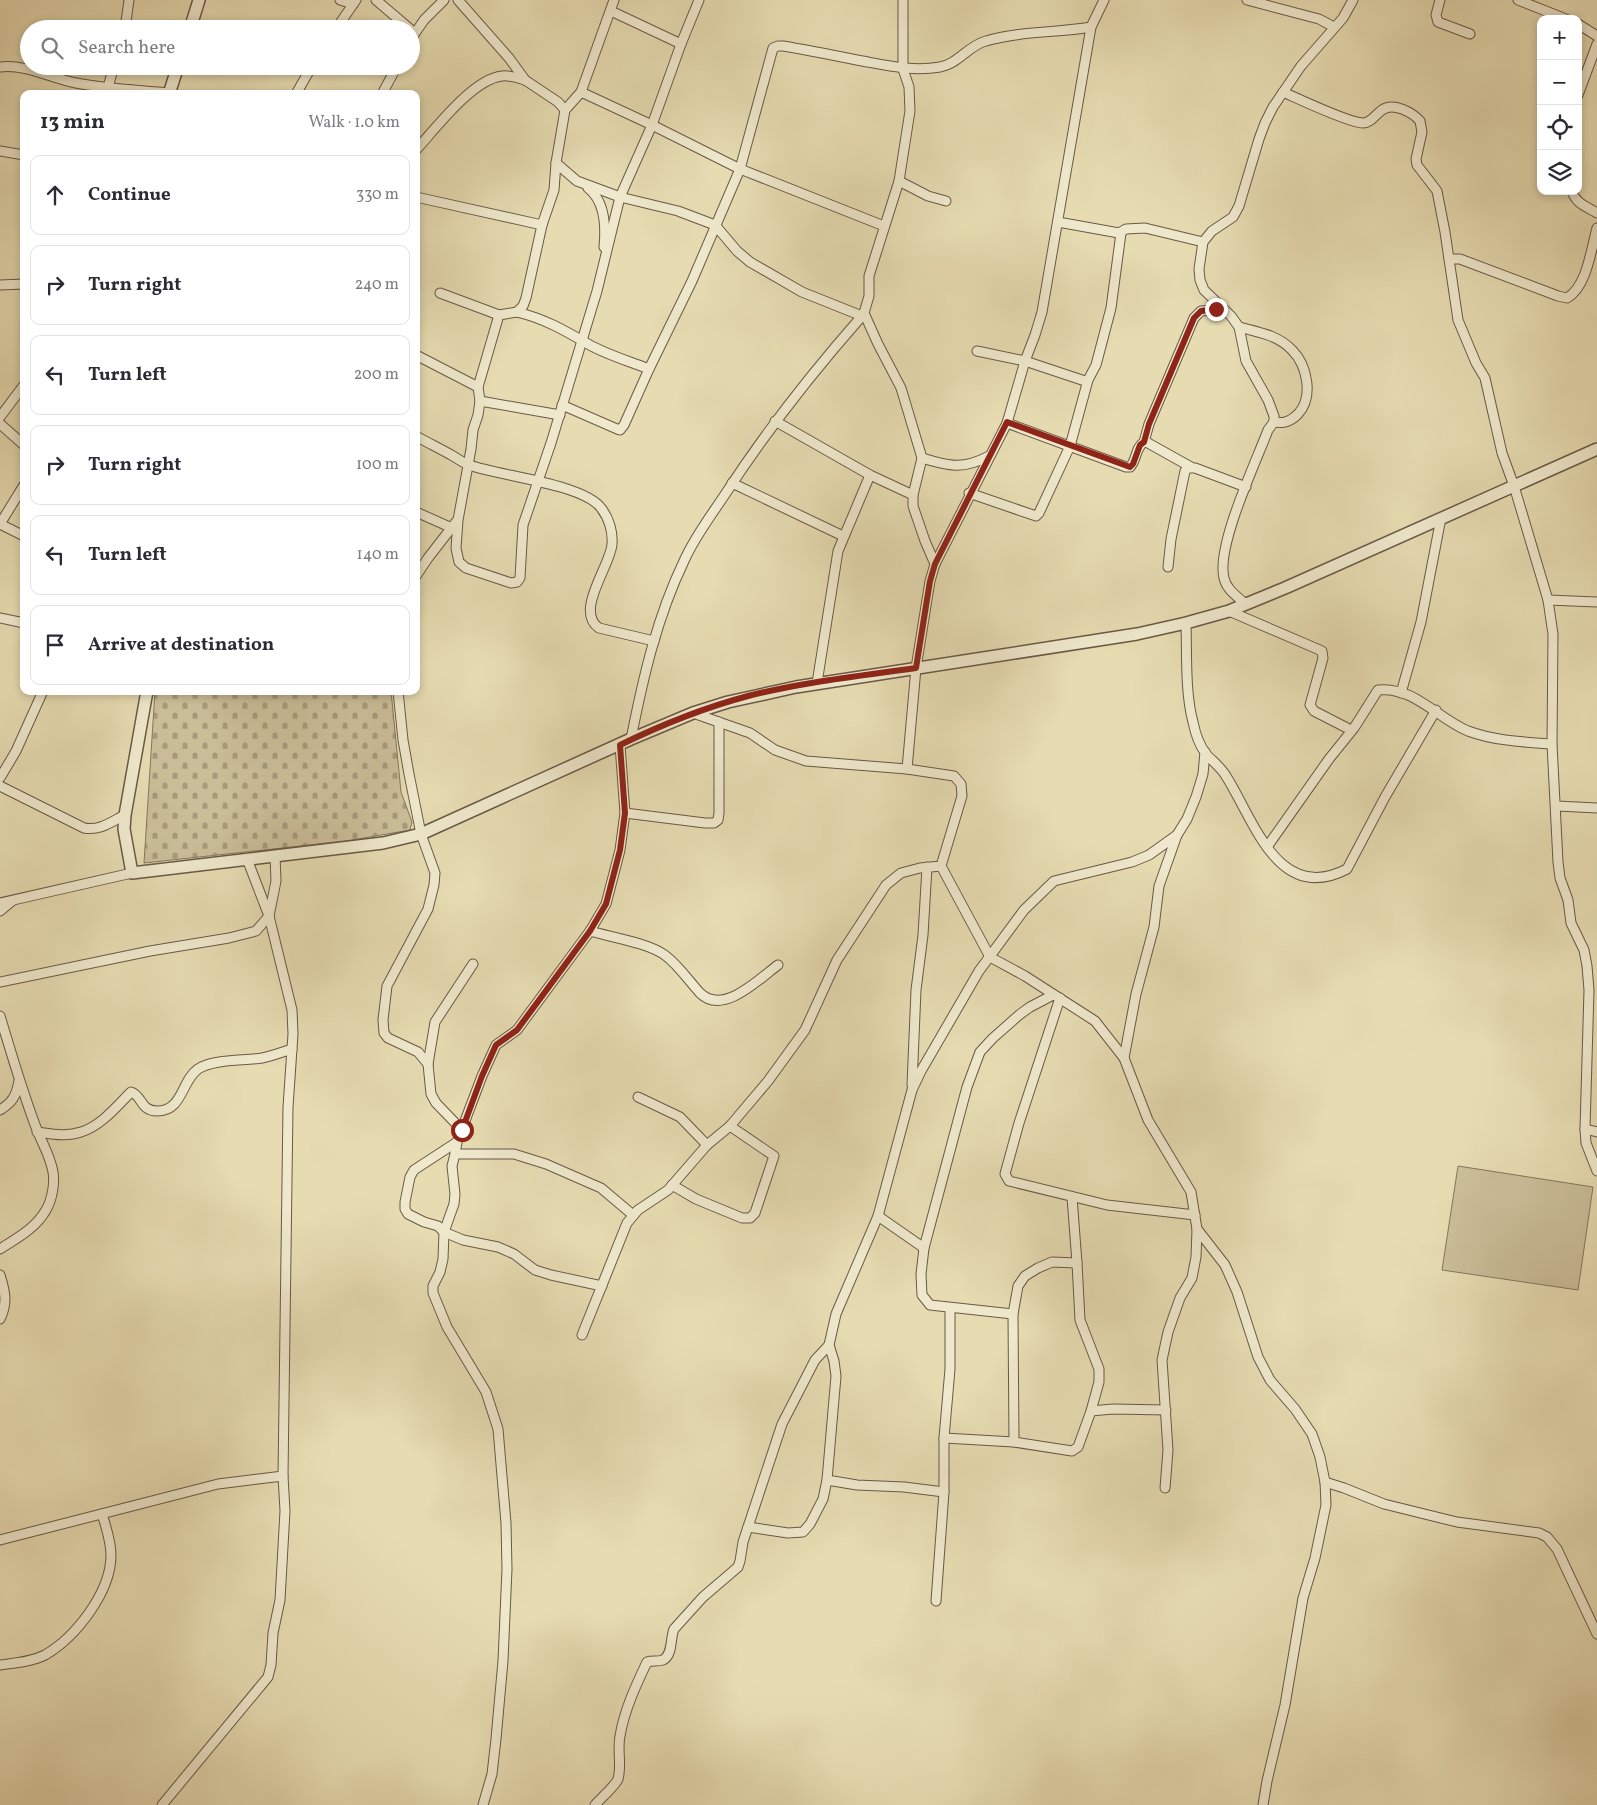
<!DOCTYPE html>
<html lang="en">
<head>
<meta charset="utf-8">
<style>
	:root { --surface:#fff; --page:#f7f7f7; --text:#2b2b33; --muted:#7c7c81; --line:#e1e1e2 }
	body { margin:0; font-family:Vollkorn,serif; background:var(--page); color:var(--text) }
	.controls { position:absolute; right:15px; top:15px; display:grid; overflow:hidden; border-radius:10px; box-shadow:0 2px 8px #0003 }
	.controls button { width:45px; height:45px; display:grid; place-items:center; padding:0; border:0; border-bottom:1px solid var(--line); background:var(--surface); color:var(--text); font:25px sans-serif }
	.stop { position:absolute; width:15px; height:15px; margin:-11px; border:4px solid #8f2418; border-radius:50%; background:#fff }
	.stop.end { background:#8f2418; border-color:#fff; box-shadow:0 1px 5px #0008 }
	.list { margin:0; padding:0; list-style:none }
	h2 { display:flex; justify-content:space-between; align-items:center; height:65px; margin:0; padding:0 20px; font-size:21px }
	h2 small { font-size:16px; font-weight:400; color:var(--muted) }
	.list li { display:grid; grid-template-columns:32px 1fr auto; gap:15px; align-items:center; box-sizing:border-box; height:80px; margin:0 10px 10px; padding:0 10px; border:1px solid var(--line); border-radius:10px }
	.list b { display:block; font-size:19px; white-space:nowrap }
	.list em { font-size:16px; font-style:normal; color:var(--muted) }
	.icon { flex:none; width:28px; height:28px; fill:none; stroke:currentColor; stroke-width:2; stroke-linecap:round; stroke-linejoin:round }
	.map { position:relative; flex:none; width:1597px; height:1805px; overflow:hidden }
	.search { position:absolute; background:var(--surface); box-shadow:0 2px 8px #0003; left:20px; top:20px; width:400px; height:55px; display:flex; align-items:center; gap:12px; box-sizing:border-box; padding:0 18px; border-radius:28px; color:var(--muted); font-size:19px }
	.panel { position:absolute; background:var(--surface); box-shadow:0 2px 8px #0003; left:20px; top:90px; width:400px; height:605px; border-radius:10px }
	.map>svg:first-child { display:block }
</style>
</head>
<body>
<div class="map">
<svg width="1597" height="1805" viewBox="0 0 1597 1805">
	<defs>
		<pattern id="cemetery-stones" width="16" height="16" patternUnits="userSpaceOnUse" patternTransform="scale(1.25)"><rect width="16" height="16" fill="#cabe99"/><path d="M2 7V4a2 2 0 0 1 4 0v3zM10 15v-3a2 2 0 0 1 4 0v3z" fill="#a59b7c"/></pattern>
	</defs>
	<rect width="100%" height="100%" fill="#e6dbb1"/>
	<filter id="stains"><feTurbulence type="fractalNoise" baseFrequency=".004" numOctaves="4"/><feColorMatrix values="0 0 0 0 .2 0 0 0 0 .09 0 0 0 0 .02 0 0 0 .5 -.17"/></filter>
	<radialGradient id="worn" r=".72"><stop offset=".6" stop-color="#630" stop-opacity="0"/><stop offset="1" stop-color="#630" stop-opacity=".3"/></radialGradient>
	<!-- cemetery -->
	<polygon fill="url(#cemetery-stones)" stroke="#84765e" points="155,691 391,691 401,792 412,822 410,830 347,841 144,863"/>
	<!-- pitch -->
	<polygon fill="#cabe99" stroke="#84765e" points="1458,1166 1593,1187 1578,1290 1442,1270"/>
	<g fill="none" stroke-linecap="round" stroke-linejoin="round">
		<defs>
			<g id="minor">
				<polyline points="340,0 353,4"/>
				<polyline points="376,0 410,29"/>
				<polyline points="458,0 509,58 525,80 558,102 565,110"/>
				<polyline points="614,0 581,92 565,110 556,163 554,190 542,225 526,298 523,306 517,312 499,315 478,387 480,401 478,415 473,430 471,449 458,520 456,548 459,562 466,568 511,583 517,582 520,578 523,525 551,443 597,291 620,197 652,125 681,44 699,0"/>
				<polyline points="903,0 903,69 909,87 910,111 899,181 869,276 869,296 864,313 878,344 901,388 922,458 913,495 913,506 925,541 935,564"/>
				<polyline points="1247,0 1319,19 1334,27"/>
				<polyline points="1440,0 1436,15 1438,22 1470,34"/>
				<polyline points="1518,0 1566,19"/>
				<polyline points="611,11 681,44"/>
				<polyline points="1578,24 1597,36"/>
				<polyline points="125,29 129,0"/>
				<polyline points="336,29 356,0"/>
				<polyline points="411,39 424,20 444,0"/>
				<path d="M0 67C27 64 50 78 76 83 106 89 138 90 169 93"/>
				<polyline points="108,87 114,66"/>
				<polyline points="581,92 652,125 740,169 884,226"/>
				<path d="M1283 92C1299 99 1349 123 1363 123 1371 123 1376 114 1382 110 1393 102 1412 112 1420 121L1422 132 1416 159 1417 165 1437 191 1445 232 1458 320 1476 363 1485 378 1502 453 1514 486 1548 600 1553 634 1552 744 1558 862 1560 878 1568 900 1571 923 1584 950 1587 966 1589 990 1585 1129 1586 1143 1597 1171"/>
				<polyline points="296,94 312,66"/>
				<polyline points="382,94 397,66"/>
				<polyline points="1578,95 1597,44"/>
				<path d="M416 150C436 128 473 79 502 76 509 75 518 78 525 80"/>
				<polyline points="0,151 24,155"/>
				<polyline points="556,163 577,181 620,197 678,211 715,225 737,251 750,262 802,292 862,316 864,313"/>
				<polyline points="899,181 928,196 946,201"/>
				<path d="M588 188C605 201 606 227 604 247"/>
				<path d="M1572 191C1575 203 1587 207 1597 213"/>
				<polyline points="416,197 542,225"/>
				<polyline points="1058,222 1119,233 1126,229 1145,228 1203,242"/>
				<path d="M1449 259H1460L1558 296 1567 298C1587 287 1591 249 1597 228"/>
				<polyline points="0,285 24,284"/>
				<polyline points="440,293 499,315"/>
				<path d="M517 312C545 319 564 330 588 344 607 355 629 361 649 369"/>
				<path d="M1239 327C1258 332 1278 335 1292 350 1307 365 1314 397 1298 414 1295 417 1290 421 1285 422 1282 423 1277 422 1274 422"/>
				<polyline points="977,351 1025,361 1085,381 1088,380"/>
				<polyline points="416,355 478,387"/>
				<polyline points="480,401 560,415"/>
				<path d="M562 405 617 429 620 430 624 425 649 369 692 281 740 169 773 48 778 46H783C807 50 832 55 857 60 885 65 912 72 940 67 958 64 969 45 986 41 1020 31 1056 33 1091 27"/>
				<polyline points="0,417 24,385"/>
				<polyline points="775,421 870,475 913,495"/>
				<path d="M1007 423 1126 467H1130C1137 460 1135 448 1144 442L1148 443 1191 467"/>
				<polyline points="0,424 24,445"/>
				<path d="M416 436C428 443 441 449 453 456 458 459 464 463 469 465 500 476 583 484 601 508 609 518 613 532 612 544 611 565 574 611 599 628L654 641"/>
				<polyline points="1144,442 1149,424 1194,318 1201,311 1223,309"/>
				<path d="M922 458C949 466 963 470 989 456"/>
				<polyline points="732,483 843,536"/>
				<polyline points="969,493 1036,516 1039,513 1070,446 1088,380 1096,365 1111,308 1121,233"/>
				<polyline points="416,512 452,528"/>
				<polyline points="0,524 24,485"/>
				<polyline points="0,524 24,536"/>
				<polyline points="1168,567 1171,539 1185,471 1188,468 1195,468 1246,487"/>
				<polyline points="416,576 428,558 456,522"/>
				<polyline points="1548,600 1597,602"/>
				<path d="M1245 604C1237 596 1226 589 1224 578 1216 546 1256 462 1268 430L1274 422V416L1268 400 1246 361 1239 327 1231 316 1204 290 1200 280 1199 269 1203 242 1212 231 1233 217 1239 206 1259 139 1265 123 1273 107 1301 66 1343 18 1353 0"/>
				<polyline points="1229,611 1322,651 1323,658 1310,705 1314,711 1351,730"/>
				<polyline points="0,618 24,623"/>
				<path d="M1186 623C1187 653 1185 693 1193 722 1195 732 1199 745 1206 754 1212 761 1221 767 1226 776 1254 820 1278 905 1347 869L1385 797 1436 710"/>
				<polyline points="817,683 838,551 870,475"/>
				<polyline points="398,691 403,740 409,774 421,834 435,873 434,885 428,909 387,986 383,1020 384,1033 388,1038 418,1052 428,1064 431,1094 436,1103 462,1130"/>
				<polyline points="1401,693 1421,622 1441,518"/>
				<polyline points="693,713 750,733 775,750 806,761 907,769"/>
				<path d="M631 739C643 678 657 617 684 561 694 538 710 517 724 496 766 431 811 374 862 316"/>
				<polyline points="0,778 16,751 43,691"/>
				<path d="M0 786 84 828C100 831 111 822 125 815"/>
				<polyline points="1557,806 1597,808"/>
				<polyline points="625,813 705,823 714,823 718,820 719,813 719,722"/>
				<path d="M1267 847 1329 759 1354 728 1378 690C1414 686 1438 719 1468 731 1495 741 1524 742 1552 744"/>
				<polyline points="941,866 990,957 1025,976 1095,1021 1124,1058"/>
				<polyline points="0,903 132,873"/>
				<polyline points="0,911 12,901"/>
				<path d="M590 931C610 937 650 943 666 956 679 966 689 981 700 993 723 1016 759 979 778 965"/>
				<polyline points="0,982 150,951 229,938 256,931 269,916 276,881 275,856"/>
				<polyline points="1060,998 1019,1123 1005,1174 1009,1181 1107,1205 1195,1215"/>
				<path d="M0 1016C11 1052 21 1087 34 1122 40 1140 50 1154 53 1172 55 1183 52 1200 46 1210 36 1228 17 1238 0 1249"/>
				<polyline points="428,1064 435,1022 473,964"/>
				<polyline points="912,1085 916,990 923,935 927,867"/>
				<polyline points="638,1097 680,1117 707,1145"/>
				<path d="M0 1110C13 1102 16 1096 19 1081"/>
				<polyline points="1585,1129 1597,1132"/>
				<path d="M37 1132C52 1134 67 1137 81 1132 101 1126 117 1106 131 1092 142 1095 140 1111 157 1111 183 1111 181 1081 198 1069 213 1059 244 1061 262 1058 272 1056 282 1052 292 1049"/>
				<polyline points="457,1142 414,1170 410,1177 405,1202 405,1209 408,1214 424,1222 438,1226 444,1232 463,1240 498,1247 514,1254 535,1270 551,1275 602,1286"/>
				<polyline points="455,1154 514,1154 546,1164 601,1188 633,1215"/>
				<polyline points="672,1185 696,1199 742,1218 750,1218 755,1213 774,1156 730,1126"/>
				<polyline points="1072,1197 1077,1263 1080,1320 1099,1369 1099,1382 1091,1411"/>
				<polyline points="878,1216 924,1248"/>
				<polyline points="1197,1229 1225,1265 1237,1292 1258,1357 1270,1380 1295,1409 1312,1434 1320,1457 1325,1482 1326,1505 1315,1558 1303,1598 1285,1705 1267,1781 1263,1805"/>
				<path d="M0 1275C5 1291 8 1303 0 1319"/>
				<polyline points="1013,1314 930,1305 922,1295 921,1274 924,1248 967,1087 980,1052 993,1038 1019,1015 1030,1007 1053,995"/>
				<polyline points="582,1335 627,1223 638,1210 668,1190 707,1145 730,1126 768,1081 805,1030 837,960 886,885 901,873 920,868 941,866 962,796 961,784 954,776 907,769 916,668 930,581 935,564 1007,423 1025,361 1035,335 1042,312 1091,27 1104,0"/>
				<polyline points="944,1438 1014,1442 1072,1451 1078,1447 1091,1411 1113,1409 1166,1410"/>
				<polyline points="1014,1442 1013,1314 1018,1286 1025,1276 1038,1268 1052,1262 1077,1263"/>
				<polyline points="827,1480 857,1485 904,1487 944,1492"/>
				<polyline points="1325,1482 1344,1488 1384,1504 1457,1522 1539,1533 1547,1537 1557,1549 1597,1634"/>
				<polyline points="1165,1488 1168,1450 1162,1360 1168,1332 1180,1298 1192,1278 1196,1257 1197,1229 1191,1192 1148,1120 1124,1058 1136,994 1154,927 1159,886 1177,835 1187,819 1196,797 1203,774 1205,752"/>
				<polyline points="748,1527 788,1533 803,1532 810,1524 823,1499 827,1480 836,1376 834,1361 829,1345"/>
				<polyline points="0,1540 218,1484 283,1476"/>
				<polyline points="936,1601 944,1492 944,1438 950,1369 950,1308"/>
				<path d="M0 1665C15 1663 31 1662 45 1655 76 1637 111 1592 111 1555 111 1541 106 1527 102 1514"/>
				<polyline points="162,1805 268,1677 271,1665 273,1633 280,1600 285,1511 283,1476 288,1107 293,1034 292,1010 269,916 247,859"/>
				<polyline points="483,1805 492,1774 496,1739 503,1661 507,1569 506,1523 498,1429 486,1392 447,1327 433,1293 433,1286 440,1272 443,1259 444,1232 454,1204 455,1194 452,1166 455,1154 457,1142 482,1076 496,1045 517,1030 590,931 606,904 620,850 625,813 620,745"/>
				<path d="M595 1805C600 1799 616 1785 618 1779 622 1765 617 1750 620 1736 624 1711 636 1685 647 1662 652 1660 658 1662 663 1660 673 1655 670 1638 674 1629L703 1597 738 1567 740 1561 743 1542 782 1424 815 1360 829 1345 836 1314 878 1216 912 1090 921 1071 979 971 1024 910 1054 881 1132 862 1149 855 1177 835"/>
			</g>
			<g id="tertiary">
				<polyline points="190,29 199,0"/>
				<polyline points="169,94 178,66"/>
				<polyline points="147,691 125,815 124,829 132,873 383,843 421,834 631,739 693,713 728,702 796,687 1137,634 1186,623 1229,611 1285,588 1597,449"/>
			</g>
		</defs>
		<!-- minor casing -->
		<use href="#minor" stroke="#695946" stroke-width="11"/>
		<!-- tertiary casing -->
		<use href="#tertiary" stroke="#695946" stroke-width="14"/>
		<!-- minor -->
		<use href="#minor" stroke="#efe8cc" stroke-width="9"/>
		<!-- tertiary -->
		<use href="#tertiary" stroke="#efe8cc" stroke-width="11"/>
	</g>
	<g fill="none" stroke-linecap="round" stroke-linejoin="round">
		<!-- route -->
		<path stroke="#8f2418" stroke-width="6" d="M462 1130 482 1076 496 1045 517 1030 590 931 606 904 620 850 625 813 620 745C661 725 703 708 748 696 803 682 860 676 916 668L930 581 935 564 1007 422 1130 467 1133 464 1140 445 1144 442 1149 424 1194 318 1201 311 1216 309"/>
	</g>
	<rect width="100%" height="100%" filter="url(#stains)"/>
	<rect width="100%" height="100%" fill="url(#worn)"/>
</svg>
<div class="controls">
<button>+</button>
<button>−</button>
<button><svg class="icon" aria-label="locate" viewBox="0 0 24 24"><circle cx="12" cy="12" r="6"/><path d="M12 2v4M12 18v4M2 12h4M18 12h4"/></svg></button>
<button><svg class="icon" aria-label="layers" viewBox="0 0 24 24"><path d="M12 4l9 5-9 5-9-5zM3 14l9 5 9-5"/></svg></button>
</div>
<div class="stop" style="left:462px;top:1130px"></div>
<div class="stop end" style="left:1216px;top:309px"></div>
<div class="search"><svg class="icon" aria-label="search" viewBox="0 0 24 24"><circle cx="10" cy="10" r="6"/><path d="M15 15l6 6"/></svg>Search here</div>
<section class="panel">
<h2>13 min<small>Walk · 1.0 km</small></h2>
<ul class="list">
<li><svg class="icon" aria-label="ahead" viewBox="0 0 24 24"><path d="M12 20V5M6 11l6-6 6 6"/></svg><div><b>Continue</b></div><em>330 m</em></li>
<li><svg class="icon" aria-label="right" viewBox="0 0 24 24"><path d="M7 20v-9h11M14 6l5 5-5 5"/></svg><div><b>Turn right</b></div><em>240 m</em></li>
<li><svg class="icon" aria-label="left" viewBox="0 0 24 24"><path d="M17 20v-9H6M10 6l-5 5 5 5"/></svg><div><b>Turn left</b></div><em>200 m</em></li>
<li><svg class="icon" aria-label="right" viewBox="0 0 24 24"><path d="M7 20v-9h11M14 6l5 5-5 5"/></svg><div><b>Turn right</b></div><em>100 m</em></li>
<li><svg class="icon" aria-label="left" viewBox="0 0 24 24"><path d="M17 20v-9H6M10 6l-5 5 5 5"/></svg><div><b>Turn left</b></div><em>140 m</em></li>
<li><svg class="icon" aria-label="arrive" viewBox="0 0 24 24"><path d="M6 21V4h12l-3 4 3 4H6"/></svg><div><b>Arrive at destination</b></div></li>
</ul>
</section>
</div>
</body>
</html>
